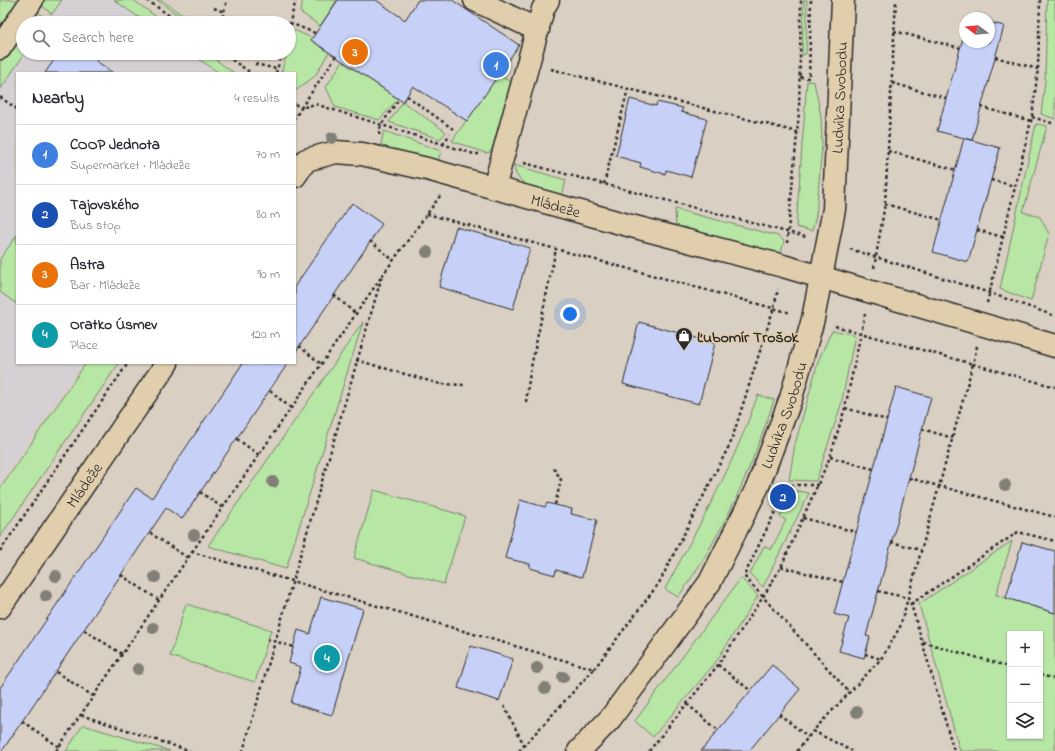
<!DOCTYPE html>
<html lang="en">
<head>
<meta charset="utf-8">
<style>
	:root { --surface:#fff; --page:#f7f7f7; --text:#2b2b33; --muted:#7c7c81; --line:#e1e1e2; --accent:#2b2b2b }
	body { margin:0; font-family:"Indie Flower",sans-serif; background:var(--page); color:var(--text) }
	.controls { position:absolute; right:12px; bottom:12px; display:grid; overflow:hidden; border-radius:0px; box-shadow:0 1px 3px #0004 }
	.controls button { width:36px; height:36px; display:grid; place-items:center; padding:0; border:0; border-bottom:1px solid var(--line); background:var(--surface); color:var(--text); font:20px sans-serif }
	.compass { position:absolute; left:959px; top:12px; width:36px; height:36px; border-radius:50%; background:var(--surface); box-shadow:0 1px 3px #0004; rotate:286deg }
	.you { position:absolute; left:570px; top:314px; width:14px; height:14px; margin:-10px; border:3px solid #fff; border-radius:50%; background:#1a73e8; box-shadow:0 0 0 6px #1a73e833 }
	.badge { display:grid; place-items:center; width:26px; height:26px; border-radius:50%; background:var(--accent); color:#fff; font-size:13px; font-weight:700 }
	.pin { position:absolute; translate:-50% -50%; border:2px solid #fff; box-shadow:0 1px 4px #0006 }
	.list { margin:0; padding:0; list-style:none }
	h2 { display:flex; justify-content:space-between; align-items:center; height:52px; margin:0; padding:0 16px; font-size:17px }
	h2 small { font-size:13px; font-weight:400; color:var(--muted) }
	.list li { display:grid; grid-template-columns:26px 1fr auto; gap:12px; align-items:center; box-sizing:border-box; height:60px; padding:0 16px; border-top:1px solid var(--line) }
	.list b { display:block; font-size:15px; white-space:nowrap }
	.list p { margin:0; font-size:13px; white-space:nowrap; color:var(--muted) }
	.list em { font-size:13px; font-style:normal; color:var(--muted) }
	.icon { flex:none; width:22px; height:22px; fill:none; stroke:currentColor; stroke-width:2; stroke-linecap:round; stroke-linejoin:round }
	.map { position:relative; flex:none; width:1055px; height:751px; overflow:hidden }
	.search { position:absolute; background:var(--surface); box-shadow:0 1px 3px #0004; left:16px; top:16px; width:280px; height:44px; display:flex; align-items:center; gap:10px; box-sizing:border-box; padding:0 14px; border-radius:22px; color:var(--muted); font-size:15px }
	.panel { position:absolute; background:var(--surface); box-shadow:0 1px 3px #0004; left:16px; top:72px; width:280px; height:292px; border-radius:0px }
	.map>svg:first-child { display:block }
</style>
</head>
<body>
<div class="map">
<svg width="1055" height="751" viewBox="0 0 1055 751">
	<rect width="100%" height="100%" fill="#d9cfc3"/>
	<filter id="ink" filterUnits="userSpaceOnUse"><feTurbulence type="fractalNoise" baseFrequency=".025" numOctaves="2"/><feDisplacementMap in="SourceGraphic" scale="8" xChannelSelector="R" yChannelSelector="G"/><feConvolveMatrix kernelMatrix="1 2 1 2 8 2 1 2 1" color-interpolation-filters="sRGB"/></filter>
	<g filter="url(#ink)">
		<!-- built -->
		<g fill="#d4d0d3">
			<polygon points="62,0 114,0 147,23 46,23"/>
			<polygon points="25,53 190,53 219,73 17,73 17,363 83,363 0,483 0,90"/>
		</g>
		<!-- green -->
		<g fill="#b8e6a5" stroke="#728868" fill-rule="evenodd">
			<polygon points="1,0 20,0 0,30 0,1"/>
			<polygon points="41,0 62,0 52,14 40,4"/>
			<polygon points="114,0 133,0 165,23 147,23"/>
			<polygon points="157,0 161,0 194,23 189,23"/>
			<polygon points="303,0 337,0 320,26 300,12"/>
			<polygon points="804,0 807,0 806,54 802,55"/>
			<polygon points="1047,0 1055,0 1055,119 1041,114 1045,81"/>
			<polygon points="36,11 48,20 46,23 26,23"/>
			<polygon points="23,27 23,53 25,53 0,90 0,61"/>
			<polygon points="294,30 312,38 311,40 329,52 315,76 295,91 295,73 281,73 287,53 289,53 289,46"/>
			<polygon points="190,53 206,53 234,73 219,73"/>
			<polygon points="343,61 398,99 379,120 335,107 326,87"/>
			<polygon points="498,75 511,82 492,149 490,152 486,153 452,141"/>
			<polygon points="807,81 814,82 821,116 822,146 816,216 812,231 796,227"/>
			<polygon points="403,102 446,132 440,139 389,122"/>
			<polygon points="1036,124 1047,126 1023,212 1040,217 1049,234 1031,301 1000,289"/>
			<polygon points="384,131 441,151 437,164 380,148"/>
			<path d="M514 165 566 180 562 197C543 191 516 189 514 165Z"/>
			<polygon points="675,209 778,236 784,241 781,253 676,228"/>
			<polygon points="17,235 17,304 0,292 0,259"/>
			<polygon points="363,322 286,569 208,546"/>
			<polygon points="832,330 855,335 841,405 816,481 789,480 795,444 819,359"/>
			<polygon points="86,363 119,363 0,537 0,489"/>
			<path d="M758 395 774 400C751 470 722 537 678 597L665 589C691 540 719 492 740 441 747 426 752 410 758 395Z"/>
			<polygon points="374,490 465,516 444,584 354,558"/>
			<polygon points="792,490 809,493 763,587 750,574 764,546 771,550 786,520 780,517"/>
			<path d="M1012 541 996 595 1055 613V751H960L919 604ZM1010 634H1040V736H1010Z"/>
			<polygon points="741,578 758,596 715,663 653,737 635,721"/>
			<polygon points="186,604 271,630 255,682 170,656"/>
			<polygon points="83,725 170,751 66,751"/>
		</g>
		<!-- building -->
		<g fill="#c7d1f8" stroke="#2b2b2b">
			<polygon points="338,0 376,0 405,20 418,0 452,0 519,45 467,121 413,86 403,102 311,40"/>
			<polygon points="989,22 1004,26 972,140 937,131 965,31 965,42 989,42"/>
			<polygon points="59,53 102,53 96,61 113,73 45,73"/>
			<polygon points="630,99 656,106 657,102 683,108 681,112 707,119 691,177 666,170 665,174 640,167 641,163 616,156"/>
			<polygon points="964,138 1000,148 968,262 933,252"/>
			<polygon points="352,203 382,224 295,353 295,286"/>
			<polygon points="456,227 530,248 513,309 439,287"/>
			<polygon points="639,322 715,343 699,404 623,384"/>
			<polygon points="243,363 288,363 182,519 166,508 2,751 0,751 0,688 136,488 152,498"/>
			<polygon points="896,387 931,397 866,636 870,637 864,658 839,651 849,618 834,614"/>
			<polygon points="520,500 545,507 547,503 572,509 571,514 597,520 582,577 556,570 555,575 530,568 530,564 505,558"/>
			<polygon points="1022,542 1055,551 1055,613 1006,598"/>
			<polygon points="321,597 363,609 332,715 291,703 301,667 289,663 298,630 310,634"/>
			<polygon points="471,646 513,659 499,701 458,688"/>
			<polygon points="772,665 800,689 749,751 701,751"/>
		</g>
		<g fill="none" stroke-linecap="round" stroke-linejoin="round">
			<defs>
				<g id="minor">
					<polyline points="475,0 538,30"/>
					<polyline points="0,48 32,0"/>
					<path id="s1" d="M295 176 306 160 336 152 362 154 427 169 620 223 783 266 1055 346"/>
					<polyline points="494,188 543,9 548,0"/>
					<path id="s2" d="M0 607 167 363"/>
					<path id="s3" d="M579 751 610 719 710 582 758 486 791 398 813 319 834 209 843 0"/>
				</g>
			</defs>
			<!-- minor casing -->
			<use href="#minor" stroke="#2b2b2b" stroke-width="25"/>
			<!-- path -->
			<g stroke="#2b2b2b" stroke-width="2.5" stroke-dasharray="3 3" stroke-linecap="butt">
				<polyline points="147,0 180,23"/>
				<polyline points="214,8 224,12"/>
				<polyline points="49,16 60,23"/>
				<polyline points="221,23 227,0"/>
				<polyline points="290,23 315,33"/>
				<polyline points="289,25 296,0"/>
				<polyline points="894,31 960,48"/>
				<polyline points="222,53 251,73"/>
				<polyline points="336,56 301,108 315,104 474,154 480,154"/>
				<polyline points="995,57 1038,69"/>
				<polyline points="255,64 277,69"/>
				<polyline points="551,69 797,132"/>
				<polyline points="276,73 282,53"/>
				<polyline points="800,77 809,78 811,0"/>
				<polyline points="892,83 946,98"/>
				<polyline points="407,96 453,129"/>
				<polyline points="0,97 17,109"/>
				<polyline points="295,104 301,108 295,118"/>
				<polyline points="981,107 1031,121"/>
				<polyline points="1032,117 1055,124"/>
				<polyline points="379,135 381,125 399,99"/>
				<polyline points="443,144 450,134"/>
				<polyline points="888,151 956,170"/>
				<polyline points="524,163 806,237"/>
				<polyline points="991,180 1015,186"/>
				<polyline points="604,184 628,89"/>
				<polyline points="885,204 942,220"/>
				<polyline points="427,214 791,313"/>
				<polyline points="977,230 1003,237"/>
				<polyline points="370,241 393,260"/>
				<polyline points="787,243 799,112 801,0"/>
				<polyline points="850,249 990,293 1055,316"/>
				<polyline points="874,268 885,204 896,0"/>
				<polyline points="382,276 440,196"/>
				<polyline points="334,295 356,314"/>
				<polyline points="987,303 1032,117 1038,69 1040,0"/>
				<polyline points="835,326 973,364 900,627 881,659 813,731 852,751"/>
				<polyline points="299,346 321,364"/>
				<polyline points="977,346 973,364 1055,387"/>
				<polyline points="356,360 440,384 464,385"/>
				<polyline points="270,391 291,408"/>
				<polyline points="526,402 530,372 556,249"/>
				<polyline points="845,408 887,420"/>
				<polyline points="922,429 953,438"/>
				<polyline points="237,439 259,455"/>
				<polyline points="830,457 873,469"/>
				<polyline points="554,468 561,480 555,505"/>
				<polyline points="909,478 1055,517"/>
				<polyline points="818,485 788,485 744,576 849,692"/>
				<polyline points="200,492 223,508"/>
				<polyline points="803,518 856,532"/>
				<polyline points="150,533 188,558"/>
				<polyline points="891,542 921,550"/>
				<polyline points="0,551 128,363"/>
				<polyline points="192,552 382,276 243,751"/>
				<polyline points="781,567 843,582"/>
				<polyline points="121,575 159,600"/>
				<polyline points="878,591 908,598 911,604 954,751"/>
				<polyline points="911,604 1018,532 1055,541"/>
				<polyline points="84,630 122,654"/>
				<polyline points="267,639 293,647"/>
				<polyline points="923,642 1010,667"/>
				<polyline points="865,654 881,659"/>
				<polyline points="718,665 751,691"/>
				<polyline points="594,669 659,583 731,442 774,307 778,289"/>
				<polyline points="56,672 93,696"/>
				<polyline points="1040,675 1055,679"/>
				<polyline points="687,704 718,730"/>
				<polyline points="504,706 524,745"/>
				<polyline points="779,714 808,737"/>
				<polyline points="81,715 190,751"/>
				<polyline points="22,721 59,747"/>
				<polyline points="56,751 192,552 594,669 519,751"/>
				<polyline points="649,751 718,665 763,597 781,567 830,457 845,408 865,314"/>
				<polyline points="797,751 813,731"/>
			</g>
			<!-- minor -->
			<use href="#minor" stroke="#e1ceac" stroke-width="22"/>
		</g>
		<!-- trees -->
		<g fill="#817f76">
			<circle cx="332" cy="138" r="6"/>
			<circle cx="427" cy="252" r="6"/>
			<circle cx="273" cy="482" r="6"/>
			<circle cx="1005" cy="485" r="6"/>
			<circle cx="194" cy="535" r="6"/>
			<circle cx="56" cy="576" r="6"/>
			<circle cx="155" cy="577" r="6"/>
			<circle cx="46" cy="596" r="6"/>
			<circle cx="153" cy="628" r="6"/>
			<circle cx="537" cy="668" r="6"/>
			<circle cx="138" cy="669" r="6"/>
			<circle cx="563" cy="677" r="6"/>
			<circle cx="545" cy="688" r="6"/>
			<circle cx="857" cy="712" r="6"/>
		</g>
	</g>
	<!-- icons -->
	<defs>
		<symbol id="shop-pin" viewBox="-11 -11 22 30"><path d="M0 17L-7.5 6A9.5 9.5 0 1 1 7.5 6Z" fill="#2b2b2b" stroke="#e1ceac"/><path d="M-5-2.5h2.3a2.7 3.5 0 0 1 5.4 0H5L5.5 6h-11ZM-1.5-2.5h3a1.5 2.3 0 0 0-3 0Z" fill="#fff"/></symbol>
	</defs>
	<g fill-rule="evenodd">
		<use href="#shop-pin" x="674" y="326" width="20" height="27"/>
	</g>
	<g text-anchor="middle" stroke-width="3" stroke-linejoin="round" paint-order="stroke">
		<!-- street labels -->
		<g font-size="16" fill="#2b2b2b" stroke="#e1ceac">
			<text dy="6" stroke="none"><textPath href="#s3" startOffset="721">Ludvíka Svobodu</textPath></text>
			<text dy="6" stroke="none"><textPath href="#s1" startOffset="277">Mládeže</textPath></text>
			<text dy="6" stroke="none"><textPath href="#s3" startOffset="397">Ludvíka Svobodu</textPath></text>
			<text dy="6" stroke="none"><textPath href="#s2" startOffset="148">Mládeže</textPath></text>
		</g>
		<!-- poi labels -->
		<g font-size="16" font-weight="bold" fill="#2b2b2b" stroke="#e1ceac" text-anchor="start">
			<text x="697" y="342">Ľubomír Trošok</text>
		</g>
	</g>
</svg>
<div class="controls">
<button>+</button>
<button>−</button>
<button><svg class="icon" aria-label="layers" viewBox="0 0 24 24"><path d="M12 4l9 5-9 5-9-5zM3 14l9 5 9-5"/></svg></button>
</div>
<svg class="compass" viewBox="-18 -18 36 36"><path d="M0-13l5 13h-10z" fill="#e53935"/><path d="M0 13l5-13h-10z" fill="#7c7c81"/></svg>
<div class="you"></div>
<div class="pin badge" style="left:496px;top:65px;background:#3f7fe0">1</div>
<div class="pin badge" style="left:783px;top:497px;background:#1a4fb4">2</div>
<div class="pin badge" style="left:355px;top:52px;background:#e8710a">3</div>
<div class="pin badge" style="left:327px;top:658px;background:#0f9aa8">4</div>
<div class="search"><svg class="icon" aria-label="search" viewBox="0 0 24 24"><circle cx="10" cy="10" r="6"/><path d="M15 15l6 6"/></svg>Search here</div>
<section class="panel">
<h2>Nearby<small>4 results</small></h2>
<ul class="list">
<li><span class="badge" style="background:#3f7fe0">1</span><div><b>COOP Jednota</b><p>Supermarket · Mládeže</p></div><em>70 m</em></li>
<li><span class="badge" style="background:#1a4fb4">2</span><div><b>Tajovského</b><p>Bus stop</p></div><em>80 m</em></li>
<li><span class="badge" style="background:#e8710a">3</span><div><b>Astra</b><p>Bar · Mládeže</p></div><em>90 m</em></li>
<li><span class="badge" style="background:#0f9aa8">4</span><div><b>Oratko Úsmev</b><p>Place</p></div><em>120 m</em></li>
</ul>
</section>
</div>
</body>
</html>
